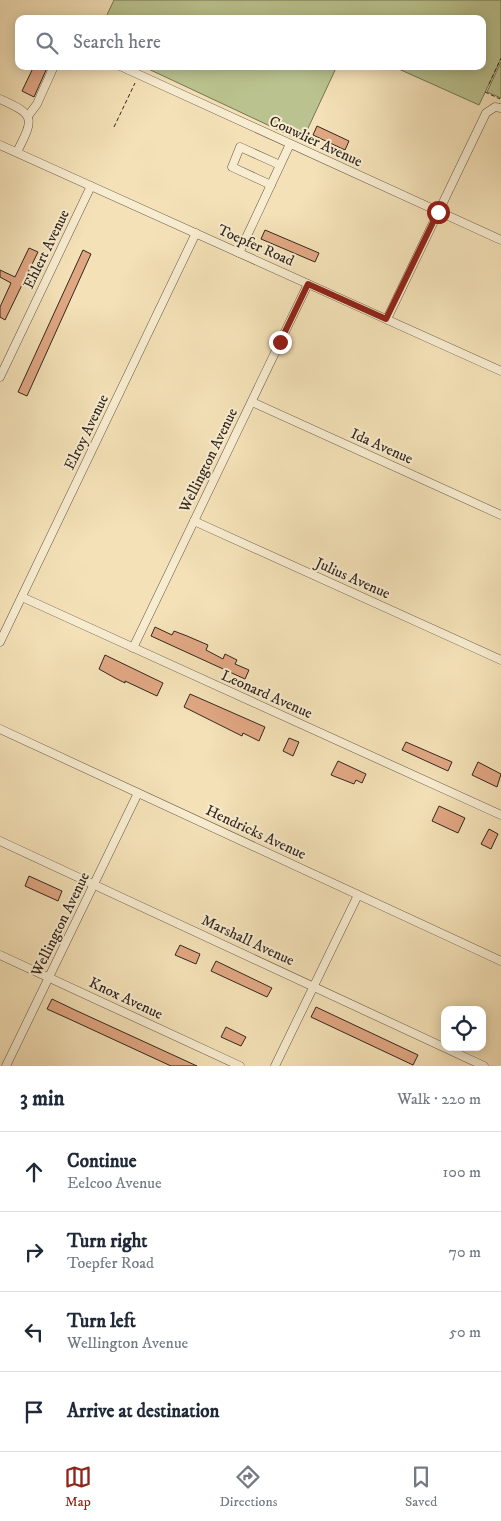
<!DOCTYPE html>
<html lang="en">
<head>
<meta charset="utf-8">
<style>
	:root { --surface:#fff; --page:#f2f2f3; --text:#1f2937; --muted:#747a83; --line:#e0e1e3; --accent:#8f2418 }
	body { margin:0; font-family:"IM FELL DW Pica",serif; background:var(--page); color:var(--text) }
	.controls { position:absolute; right:15px; bottom:15px; display:grid; overflow:hidden; border-radius:10px; box-shadow:0 2px 12px #0003 }
	.controls button { width:45px; height:45px; display:grid; place-items:center; padding:0; border:0; border-bottom:1px solid var(--line); background:var(--surface); color:var(--text); font:25px sans-serif }
	.stop { position:absolute; width:15px; height:15px; margin:-11px; border:4px solid #8f2418; border-radius:50%; background:#fff }
	.stop.end { background:#8f2418; border-color:#fff; box-shadow:0 1px 5px #0008 }
	.list { margin:0; padding:0; list-style:none }
	h2 { display:flex; justify-content:space-between; align-items:center; height:65px; margin:0; padding:0 20px; font-size:21px }
	h2 small { font-size:16px; font-weight:400; color:var(--muted) }
	.list li { display:grid; grid-template-columns:32px 1fr auto; gap:15px; align-items:center; box-sizing:border-box; height:80px; padding:0 20px; border-top:1px solid var(--line) }
	.list b { display:block; font-size:19px; white-space:nowrap }
	.list p { margin:0; font-size:16px; white-space:nowrap; color:var(--muted) }
	.list em { font-size:16px; font-style:normal; color:var(--muted) }
	.icon { flex:none; width:28px; height:28px; fill:none; stroke:currentColor; stroke-width:2; stroke-linecap:round; stroke-linejoin:round }
	.map { position:relative; flex:none; width:501px; height:1066px; overflow:hidden }
	.search { position:absolute; background:var(--surface); box-shadow:0 2px 12px #0003; left:15px; right:15px; top:15px; height:55px; display:flex; align-items:center; gap:12px; box-sizing:border-box; padding:0 18px; border-radius:10px; color:var(--muted); font-size:19px }
	.sheet { height:385px; background:var(--surface) }
	nav { display:flex; justify-content:space-around; align-items:center; box-sizing:border-box; height:70px; border-top:1px solid var(--line); background:var(--surface); font-size:14px; color:var(--muted) }
	nav a { display:grid; justify-items:center; gap:2px }
	nav .on { color:var(--accent) }
	.map>svg:first-child { display:block }
</style>
</head>
<body>
<div class="map">
<svg width="501" height="1066" viewBox="0 0 501 1066">
	<rect width="100%" height="100%" fill="#f4e1b7"/>
	<filter id="stains"><feTurbulence type="fractalNoise" baseFrequency=".004" numOctaves="4"/><feColorMatrix values="0 0 0 0 .2 0 0 0 0 .09 0 0 0 0 .02 0 0 0 .5 -.17"/></filter>
	<radialGradient id="worn" r=".72"><stop offset=".6" stop-color="#630" stop-opacity="0"/><stop offset="1" stop-color="#630" stop-opacity=".3"/></radialGradient>
	<!-- green -->
	<g fill="#bac38f" stroke="#767556">
		<polygon points="114,0 501,0 501,59 479,105 392,66 482,66 482,19 105,19"/>
		<polygon points="501,62 501,98 487,92"/>
		<polygon points="142,66 337,66 302,141"/>
	</g>
	<!-- building -->
	<g fill="#e0a783" stroke="#33271e">
		<polygon points="34,66 47,68 34,97 22,91"/>
		<polygon points="317,126 349,141 345,150 313,135"/>
		<polygon points="265,230 319,253 315,262 261,239"/>
		<polygon points="29,248 38,252 5,320 0,317 0,307 11,283 0,277 0,270 15,277"/>
		<polygon points="83,250 91,254 27,396 18,392"/>
		<polygon points="155,627 172,635 174,631 187,636 208,645 206,650 223,659 225,654 237,660 235,664 249,670 245,679 151,636"/>
		<polygon points="105,655 163,683 157,696 125,681 125,683 115,678 99,669"/>
		<polygon points="190,694 265,727 259,741 243,733 242,736 184,707"/>
		<polygon points="289,738 299,742 293,756 283,751"/>
		<polygon points="406,742 452,762 448,771 402,750"/>
		<polygon points="338,761 366,774 362,783 356,780 354,784 331,775"/>
		<polygon points="478,762 501,774 497,787 472,775"/>
		<polygon points="439,806 465,818 458,833 432,821"/>
		<polygon points="489,829 498,834 491,849 481,844"/>
		<polygon points="29,876 62,891 58,901 25,886"/>
		<polygon points="180,945 200,954 196,964 175,955"/>
		<polygon points="216,961 272,988 267,997 211,971"/>
		<polygon points="52,999 75,1010 197,1066 171,1066 67,1018 47,1009"/>
		<polygon points="316,1007 418,1055 413,1065 311,1017"/>
		<polygon points="226,1027 246,1037 241,1046 221,1037"/>
	</g>
	<g fill="none" stroke-linecap="round" stroke-linejoin="round">
		<defs>
			<g id="minor">
				<polyline points="120,66 501,240"/>
				<path d="M0 99C36 115 34 118 17 152"/>
				<polyline points="28,116 37,104 54,66"/>
				<polyline points="0,145 501,371"/>
				<polyline points="271,185 232,167 240,147 280,165"/>
				<polyline points="239,253 290,144"/>
				<polyline points="387,319 486,113 495,107 501,108"/>
				<polyline points="0,377 91,186"/>
				<polyline points="252,402 501,515"/>
				<polyline points="194,521 501,660"/>
				<polyline points="22,597 501,815"/>
				<polyline points="0,642 196,233"/>
				<polyline points="133,648 308,284"/>
				<polyline points="0,729 501,961"/>
				<polyline points="0,841 484,1066"/>
				<polyline points="0,955 240,1066"/>
				<polyline points="6,1066 138,793"/>
				<polyline points="275,1066 358,895"/>
			</g>
		</defs>
		<!-- minor casing -->
		<use href="#minor" stroke="#635644" stroke-width="9"/>
		<!-- path -->
		<g stroke="#33271e" stroke-width="1" stroke-dasharray="4 2.5" stroke-linecap="butt">
			<polyline points="489,84 501,58"/>
			<polyline points="485,92 500,99"/>
			<polyline points="114,127 135,83"/>
		</g>
		<!-- minor -->
		<use href="#minor" stroke="#f8ecd0" stroke-width="8"/>
	</g>
	<g fill="none" stroke-linecap="round" stroke-linejoin="round">
		<!-- route -->
		<polyline stroke="#8f2418" stroke-width="6" points="280,342 308,284 386,319 438,212"/>
	</g>
	<g text-anchor="middle" stroke-width="4" stroke-linejoin="round" paint-order="stroke">
		<!-- street labels -->
		<g font-size="15" fill="#33271e" stroke="#f8ecd0">
			<text transform="translate(316 141) rotate(25)" y="5">Couwlier Avenue</text>
			<text transform="translate(256 245) rotate(24)" y="5">Toepfer Road</text>
			<text transform="translate(46 249) rotate(-64)" y="5">Ehlert Avenue</text>
			<text transform="translate(86 432) rotate(-64)" y="5">Elroy Avenue</text>
			<text transform="translate(382 446) rotate(24)" y="5">Ida Avenue</text>
			<text transform="translate(208 460) rotate(-64)" y="5">Wellington Avenue</text>
			<text transform="translate(353 578) rotate(24)" y="5">Julius Avenue</text>
			<text transform="translate(267 694) rotate(24)" y="5">Leonard Avenue</text>
			<text transform="translate(256 832) rotate(25)" y="5">Hendricks Avenue</text>
			<text transform="translate(60 924) rotate(-64)" y="5">Wellington Avenue</text>
			<text transform="translate(248 940) rotate(25)" y="5">Marshall Avenue</text>
			<text transform="translate(126 998) rotate(25)" y="5">Knox Avenue</text>
		</g>
	</g>
	<rect width="100%" height="100%" filter="url(#stains)"/>
	<rect width="100%" height="100%" fill="url(#worn)"/>
</svg>
<div class="controls">
<button><svg class="icon" aria-label="locate" viewBox="0 0 24 24"><circle cx="12" cy="12" r="6"/><path d="M12 2v4M12 18v4M2 12h4M18 12h4"/></svg></button>
</div>
<div class="stop" style="left:438px;top:212px"></div>
<div class="stop end" style="left:280px;top:342px"></div>
<div class="search"><svg class="icon" aria-label="search" viewBox="0 0 24 24"><circle cx="10" cy="10" r="6"/><path d="M15 15l6 6"/></svg>Search here</div>
</div>
<section class="sheet">
<h2>3 min<small>Walk · 220 m</small></h2>
<ul class="list">
<li><svg class="icon" aria-label="ahead" viewBox="0 0 24 24"><path d="M12 20V5M6 11l6-6 6 6"/></svg><div><b>Continue</b><p>Eelcoo Avenue</p></div><em>100 m</em></li>
<li><svg class="icon" aria-label="right" viewBox="0 0 24 24"><path d="M7 20v-9h11M14 6l5 5-5 5"/></svg><div><b>Turn right</b><p>Toepfer Road</p></div><em>70 m</em></li>
<li><svg class="icon" aria-label="left" viewBox="0 0 24 24"><path d="M17 20v-9H6M10 6l-5 5 5 5"/></svg><div><b>Turn left</b><p>Wellington Avenue</p></div><em>50 m</em></li>
<li><svg class="icon" aria-label="arrive" viewBox="0 0 24 24"><path d="M6 21V4h12l-3 4 3 4H6"/></svg><div><b>Arrive at destination</b></div></li>
</ul>
</section>
<nav>
<a class="on"><svg class="icon" aria-label="map" viewBox="0 0 24 24"><path d="M3 6l6-2 6 2 6-2v14l-6 2-6-2-6 2zM9 4v14M15 6v14"/></svg>Map</a>
<a><svg class="icon" aria-label="directions" viewBox="0 0 24 24"><path d="M12 3l9 9-9 9-9-9zM9 14v-3h6M13 9l2 2-2 2"/></svg>Directions</a>
<a><svg class="icon" aria-label="saved" viewBox="0 0 24 24"><path d="M7 4h10v16l-5-4-5 4z"/></svg>Saved</a>
</nav>
</body>
</html>
